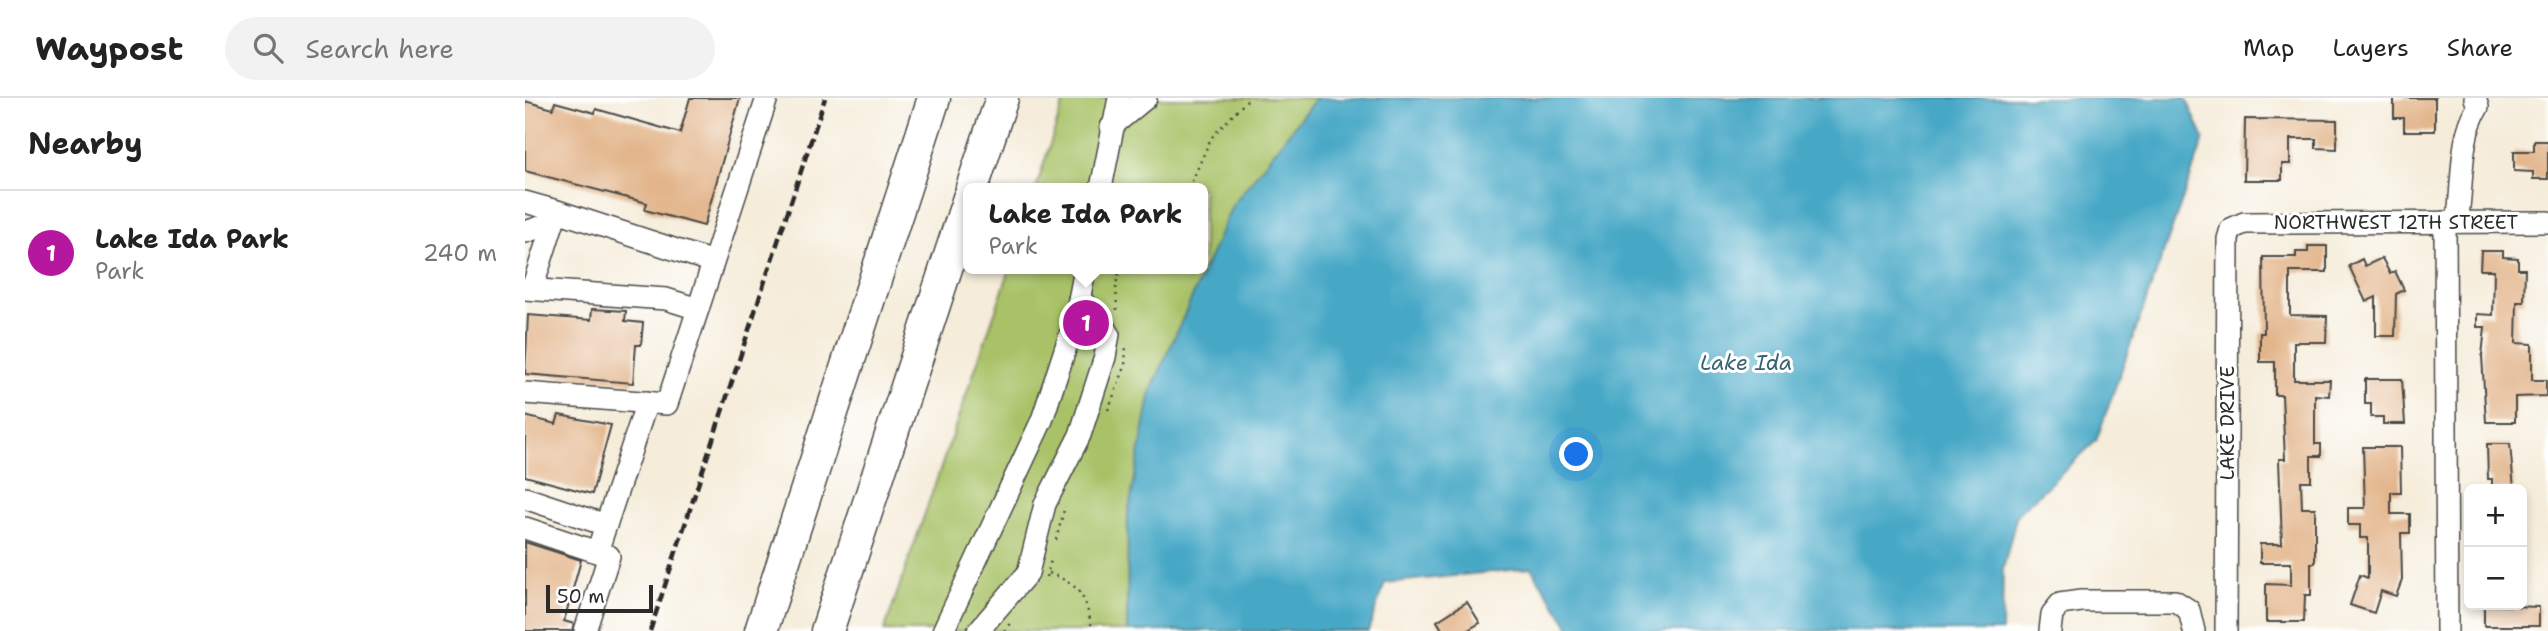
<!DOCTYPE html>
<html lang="en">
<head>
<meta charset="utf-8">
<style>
	:root { --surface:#fff; --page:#f2f2f2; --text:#222; --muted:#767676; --line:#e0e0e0; --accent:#b5179e }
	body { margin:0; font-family:"Shantell Sans",sans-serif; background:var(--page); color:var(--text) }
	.controls { position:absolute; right:21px; bottom:21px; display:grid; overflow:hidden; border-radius:10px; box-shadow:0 4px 10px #0003 }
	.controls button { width:63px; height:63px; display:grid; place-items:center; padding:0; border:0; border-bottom:2px solid var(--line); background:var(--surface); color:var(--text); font:35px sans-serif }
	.scale { position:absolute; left:21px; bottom:18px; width:107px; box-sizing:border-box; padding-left:7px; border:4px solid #2b2b2b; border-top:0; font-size:19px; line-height:24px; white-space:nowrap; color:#2b2b2b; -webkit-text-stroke:5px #fff; paint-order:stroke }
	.you { position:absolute; left:1052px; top:357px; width:24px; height:24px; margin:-18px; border:5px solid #fff; border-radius:50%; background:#1a73e8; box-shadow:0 0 0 10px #1a73e833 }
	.badge { display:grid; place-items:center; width:46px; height:46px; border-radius:50%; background:var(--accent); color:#fff; font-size:23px; font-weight:700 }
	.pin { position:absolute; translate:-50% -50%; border:4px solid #fff; box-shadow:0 2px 7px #0006 }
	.popup { position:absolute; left:438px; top:85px; width:245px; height:91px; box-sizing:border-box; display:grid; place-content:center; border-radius:10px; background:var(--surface); filter:drop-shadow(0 2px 5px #0005); font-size:23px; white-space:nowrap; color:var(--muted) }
	.popup b { font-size:26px; color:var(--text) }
	.popup::after { content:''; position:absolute; left:50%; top:100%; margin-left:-14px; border:14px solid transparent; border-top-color:var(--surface) }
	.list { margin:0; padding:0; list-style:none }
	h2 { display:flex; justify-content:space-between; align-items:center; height:91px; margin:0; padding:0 28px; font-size:30px }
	h2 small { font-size:23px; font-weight:400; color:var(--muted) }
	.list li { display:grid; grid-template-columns:46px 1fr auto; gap:21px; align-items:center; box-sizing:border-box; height:126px; padding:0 28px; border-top:2px solid var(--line) }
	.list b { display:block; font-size:26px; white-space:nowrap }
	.list p { margin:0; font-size:23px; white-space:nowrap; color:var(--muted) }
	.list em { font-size:23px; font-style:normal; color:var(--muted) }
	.icon { flex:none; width:38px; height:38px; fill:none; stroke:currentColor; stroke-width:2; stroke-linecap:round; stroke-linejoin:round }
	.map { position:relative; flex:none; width:2023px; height:533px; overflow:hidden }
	header { display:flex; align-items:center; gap:42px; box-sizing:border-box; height:98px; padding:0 35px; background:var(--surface); border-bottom:2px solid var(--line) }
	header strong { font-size:33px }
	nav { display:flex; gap:38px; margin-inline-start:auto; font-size:24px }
	.search { width:490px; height:63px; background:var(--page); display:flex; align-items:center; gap:18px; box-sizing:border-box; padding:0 24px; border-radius:38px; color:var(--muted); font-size:26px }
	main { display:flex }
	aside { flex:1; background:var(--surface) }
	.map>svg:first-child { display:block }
</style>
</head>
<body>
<header>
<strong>Waypost</strong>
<div class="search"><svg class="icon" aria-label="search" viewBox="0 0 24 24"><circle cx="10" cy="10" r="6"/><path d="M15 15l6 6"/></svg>Search here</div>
<nav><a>Map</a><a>Layers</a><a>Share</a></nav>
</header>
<main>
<aside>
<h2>Nearby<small></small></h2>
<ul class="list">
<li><span class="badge">1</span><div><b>Lake Ida Park</b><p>Park</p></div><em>240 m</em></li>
</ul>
</aside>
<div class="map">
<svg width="2023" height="533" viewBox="0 0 2023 533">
	<rect width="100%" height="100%" fill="#fff"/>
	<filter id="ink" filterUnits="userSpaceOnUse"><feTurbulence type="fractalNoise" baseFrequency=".0143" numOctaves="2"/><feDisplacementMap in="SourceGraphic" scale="14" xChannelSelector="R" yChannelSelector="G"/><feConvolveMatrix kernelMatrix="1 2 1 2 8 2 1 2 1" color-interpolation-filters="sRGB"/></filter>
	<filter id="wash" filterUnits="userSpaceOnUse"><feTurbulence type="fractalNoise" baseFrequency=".00686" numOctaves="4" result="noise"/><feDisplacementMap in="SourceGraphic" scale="28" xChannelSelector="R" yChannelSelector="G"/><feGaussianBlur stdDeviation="1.57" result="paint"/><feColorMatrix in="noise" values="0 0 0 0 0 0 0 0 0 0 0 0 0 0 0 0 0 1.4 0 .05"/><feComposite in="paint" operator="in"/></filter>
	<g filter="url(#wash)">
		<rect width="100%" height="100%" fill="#f5ecd9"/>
		<!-- green -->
		<polygon fill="#a9c268" stroke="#6a764a" stroke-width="2" points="540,0 791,0 707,108 603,416 602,533 359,533 485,171 678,171 678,90 511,90"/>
		<!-- water -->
		<polygon fill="#46a8c6" stroke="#386a78" stroke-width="2" points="791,0 1661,0 1679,41 1571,343 1492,416 1478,471 1477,533 1047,533 1006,470 860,485 843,533 602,533 603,416 626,293 707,108"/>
		<g id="blocks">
			<!-- building -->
			<g fill="#e2b489">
				<polygon points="165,0 215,0 179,128 120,112 122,105 0,73 0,3 28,11 30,4 70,15 71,11 155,35"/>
				<polygon points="1869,0 1910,0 1910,33 1879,33 1879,20 1869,20"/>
				<polygon points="1720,21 1812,22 1812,51 1791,50 1791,41 1765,41 1765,66 1757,66 1757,82 1719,82"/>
				<polygon points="2009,43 2023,43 2023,81 2008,81 2008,74 1989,73 1989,53 2009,53"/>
				<polygon points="1783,148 1802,148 1802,174 1765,174 1765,217 1802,218 1801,244 1769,244 1769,282 1805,282 1804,298 1790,297 1790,346 1796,346 1796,358 1786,358 1786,383 1776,383 1777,410 1790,410 1790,465 1786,465 1786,497 1780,497 1779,524 1741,524 1741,486 1766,487 1766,465 1735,465 1735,446 1757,446 1754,361 1760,361 1757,297 1750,297 1750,264 1735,264 1735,235 1739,235 1738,159 1771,159 1771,154 1783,154"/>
				<polygon points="1956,153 1978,153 1978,159 1993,160 1993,171 2000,171 1999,204 1992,204 1991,245 2007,246 2007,282 2021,282 2021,298 1990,299 1990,324 1961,324 1957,258 1960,229 1952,229 1952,216 1968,217 1969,172 1955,172"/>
				<polygon points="1857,160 1865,176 1870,173 1879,192 1871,196 1870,238 1851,238 1851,199 1841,204 1824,168 1837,161 1840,168"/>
				<polygon points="67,211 101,213 100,223 118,225 116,247 111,247 108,285 0,276 3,217 66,222"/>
				<polygon points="1840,281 1877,281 1880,326 1858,326 1858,319 1846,319 1846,306 1840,306"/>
				<polygon points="34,317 86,327 67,396 0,378 0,318 31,326"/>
				<polygon points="1962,346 1985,346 1989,391 1967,391 1967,381 1963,381"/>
				<polygon points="1838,349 1875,349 1876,394 1866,394 1866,416 1885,416 1885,435 1876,435 1877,482 1871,498 1856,493 1849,515 1825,507 1835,477 1843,480 1843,440 1835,440 1835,427 1823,427 1823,410 1840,410"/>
				<polygon points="0,444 56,462 39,523 49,526 47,533 0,533"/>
				<polygon points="942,504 955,525 941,533 918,533 912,523"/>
				<polygon points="1959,507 2014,509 2014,528 1959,528"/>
			</g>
		</g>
	</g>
	<g filter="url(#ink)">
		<use href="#blocks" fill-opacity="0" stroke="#494845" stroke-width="2"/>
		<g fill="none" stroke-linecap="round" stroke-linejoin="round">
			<defs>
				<g id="minor">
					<polyline points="586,29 621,0"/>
					<polyline points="576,90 594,0"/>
					<polyline points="0,104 32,113"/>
					<polyline points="1920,124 1922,533"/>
					<path d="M1932 124C1939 86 1933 42 1953 9L1950 0"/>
					<polyline points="28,125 32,113 188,164"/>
					<polyline points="0,134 28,125 7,191"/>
					<polyline points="0,191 141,201 173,211"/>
					<polyline points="0,295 142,306 242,0"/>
					<polyline points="0,400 81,427"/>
					<polyline points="0,430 84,458 60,533"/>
					<polyline points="72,454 122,304"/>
					<polyline points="418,533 517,322 551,218 560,171"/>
					<polyline points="453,533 503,475 520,406 555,337 580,259 584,236 574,218 554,201"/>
					<polyline points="1525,533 1527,516 1535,506 1556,503 1650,503 1664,512 1669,533"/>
					<polyline points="1701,533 1703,141 1706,131 1719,125 2023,124"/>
				</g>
				<g id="highway">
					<polyline points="447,90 477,0"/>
					<polyline points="236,533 409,0"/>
					<polyline points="302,533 444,100"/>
				</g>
			</defs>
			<!-- minor casing -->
			<use href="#minor" stroke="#494845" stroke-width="24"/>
			<!-- highway casing -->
			<use href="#highway" stroke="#494845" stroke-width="35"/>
			<!-- path -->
			<g stroke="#494845" stroke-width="2.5" stroke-dasharray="2 5" stroke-linecap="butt">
				<polyline points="664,90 686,40 724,0"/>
				<polyline points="592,212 591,186 595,171"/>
				<polyline points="583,312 600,269 601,246"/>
				<polyline points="531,442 540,408"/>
				<path d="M524 475C559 489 559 498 568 533"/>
				<polyline points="521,479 527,459"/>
				<polyline points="479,533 487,523"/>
			</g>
			<!-- minor -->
			<use href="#minor" stroke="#fff" stroke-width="21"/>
			<!-- highway -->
			<use href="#highway" stroke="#fff" stroke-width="32"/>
			<!-- rail -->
			<polyline stroke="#2b2b2b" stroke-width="4.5" stroke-dasharray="10 5" stroke-linecap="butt" points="125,533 300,0"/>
		</g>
	</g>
	<g text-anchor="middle" stroke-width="6" stroke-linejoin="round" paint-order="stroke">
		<!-- street labels -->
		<g font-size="19" fill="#2b2b2b" stroke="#fff">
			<text x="1871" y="131">NORTHWEST 12TH STREET</text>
			<text transform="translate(1702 325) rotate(-90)" y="7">LAKE DRIVE</text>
		</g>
		<!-- water labels -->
		<g font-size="21" font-style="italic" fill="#376371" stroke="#fff">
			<text x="1221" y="272">Lake Ida</text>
		</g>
	</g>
</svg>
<div class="controls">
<button>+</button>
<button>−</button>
</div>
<div class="scale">50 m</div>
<div class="you"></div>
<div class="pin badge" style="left:561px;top:225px">1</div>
<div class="popup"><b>Lake Ida Park</b>Park</div>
</div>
</main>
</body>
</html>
